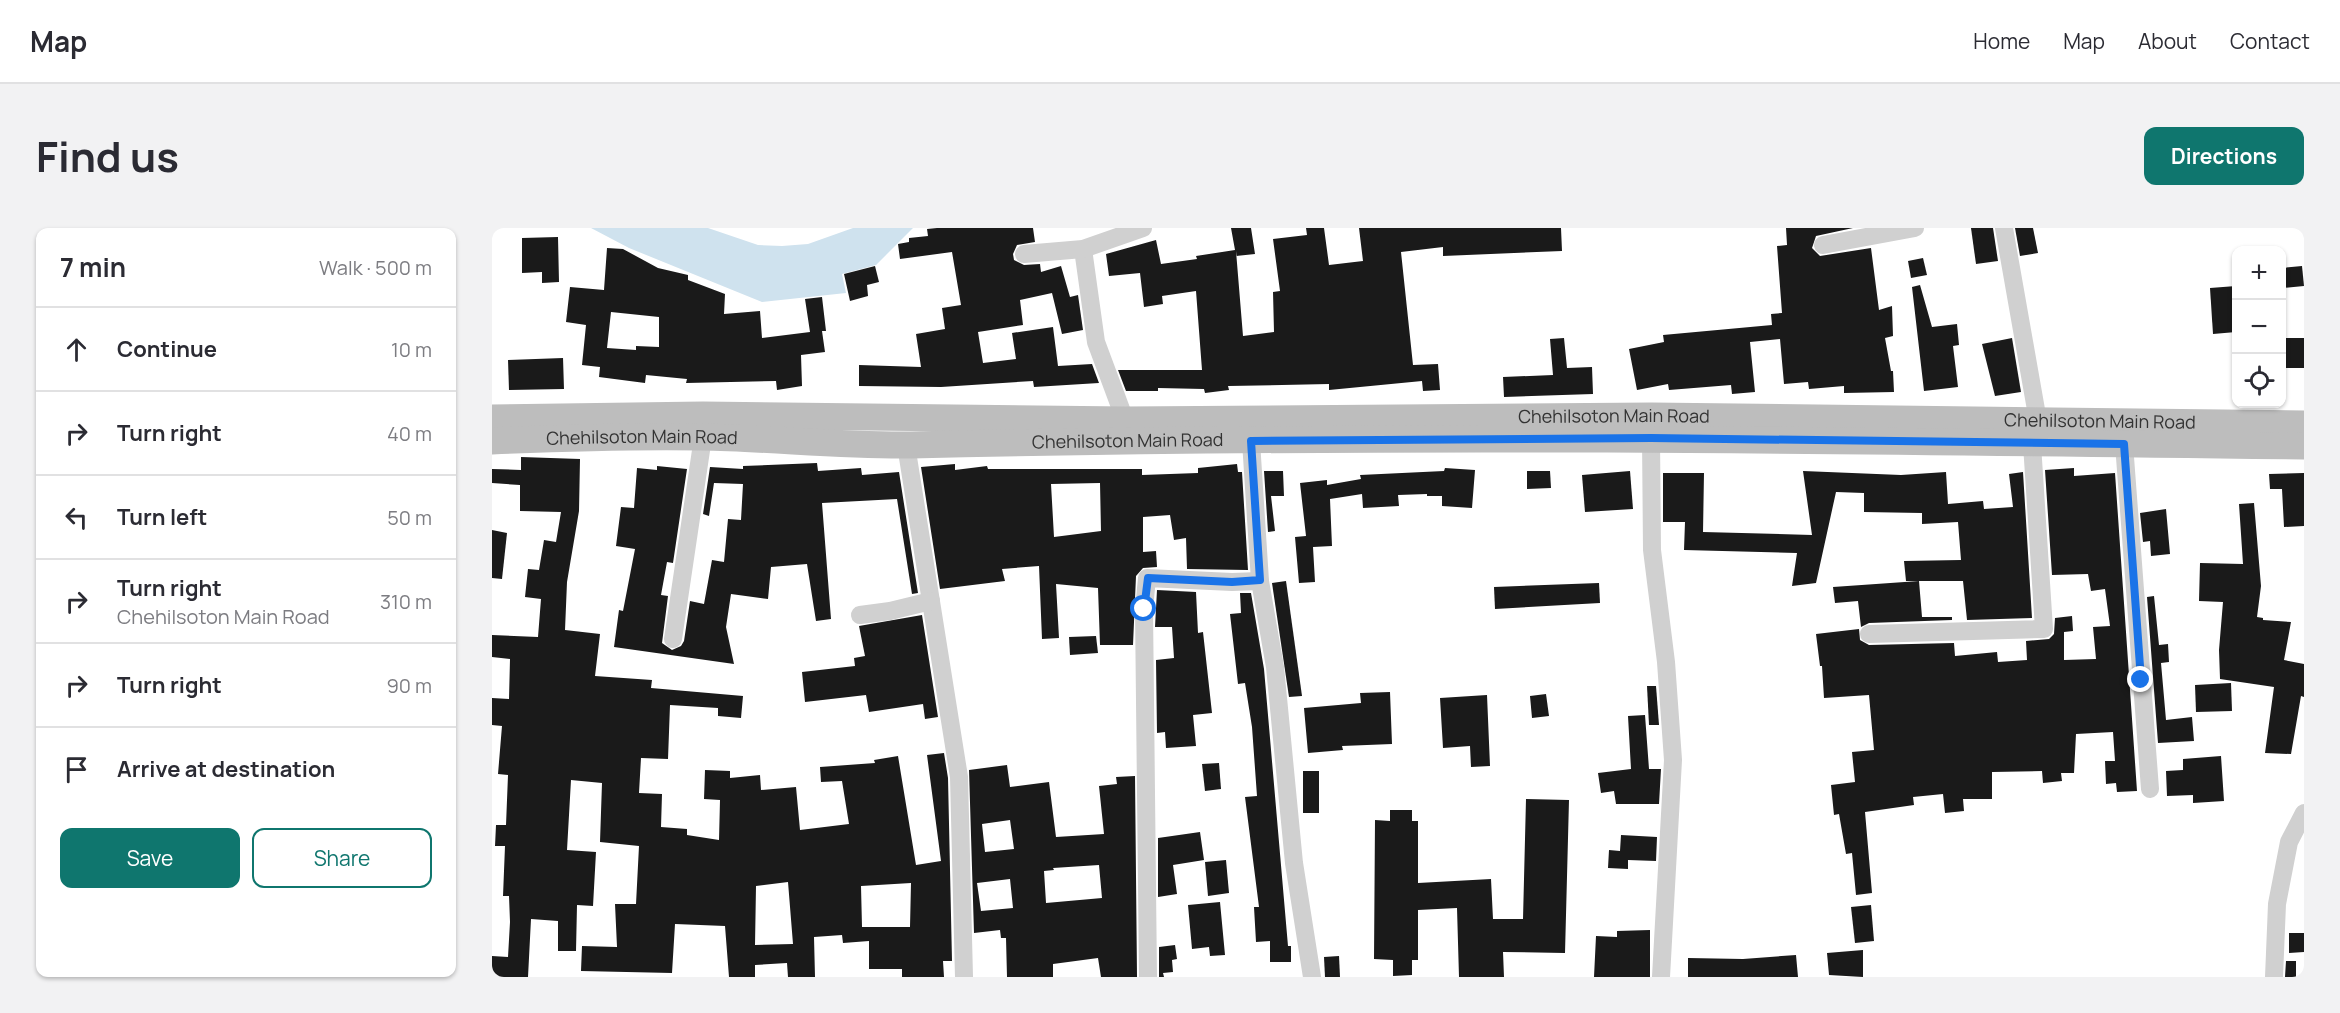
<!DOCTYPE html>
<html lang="en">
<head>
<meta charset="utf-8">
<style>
	:root { --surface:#fff; --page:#f2f2f3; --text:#2b2b33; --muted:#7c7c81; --line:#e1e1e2; --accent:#0f766e }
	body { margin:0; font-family:Manrope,sans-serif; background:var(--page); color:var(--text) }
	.controls { position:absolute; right:18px; top:18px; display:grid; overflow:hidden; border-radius:12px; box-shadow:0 2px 4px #0004 }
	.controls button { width:54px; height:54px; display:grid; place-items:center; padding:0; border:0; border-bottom:2px solid var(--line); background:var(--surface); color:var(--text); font:30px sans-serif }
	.stop { position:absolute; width:18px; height:18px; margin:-14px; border:4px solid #1a73e8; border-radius:50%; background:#fff }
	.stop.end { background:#1a73e8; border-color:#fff; box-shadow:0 2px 6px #0008 }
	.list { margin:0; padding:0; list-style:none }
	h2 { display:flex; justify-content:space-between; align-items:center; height:78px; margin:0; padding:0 24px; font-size:26px }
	h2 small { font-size:20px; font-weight:400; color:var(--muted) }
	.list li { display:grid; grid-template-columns:39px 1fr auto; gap:18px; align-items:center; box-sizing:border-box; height:84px; padding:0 24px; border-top:2px solid var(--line) }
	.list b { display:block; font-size:22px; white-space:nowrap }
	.list p { margin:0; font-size:20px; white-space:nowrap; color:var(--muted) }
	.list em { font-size:20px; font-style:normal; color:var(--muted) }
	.actions { display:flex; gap:12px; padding:18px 24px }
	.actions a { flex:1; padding:14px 0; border:2px solid var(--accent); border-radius:12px; text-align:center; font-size:21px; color:var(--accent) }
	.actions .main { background:var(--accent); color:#fff }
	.icon { flex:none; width:33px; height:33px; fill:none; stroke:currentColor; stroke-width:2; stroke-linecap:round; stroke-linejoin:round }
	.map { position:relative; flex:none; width:1812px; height:749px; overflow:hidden; border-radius:12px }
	header { display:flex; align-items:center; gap:36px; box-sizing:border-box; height:84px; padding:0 30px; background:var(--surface); border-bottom:2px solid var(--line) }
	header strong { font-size:28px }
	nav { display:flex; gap:33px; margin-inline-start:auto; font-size:21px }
	.intro { display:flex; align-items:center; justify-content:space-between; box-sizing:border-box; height:144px; padding:0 36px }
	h1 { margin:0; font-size:42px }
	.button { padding:15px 27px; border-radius:12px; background:var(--accent); color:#fff; font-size:21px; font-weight:700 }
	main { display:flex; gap:36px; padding:0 36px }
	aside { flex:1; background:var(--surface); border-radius:12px; box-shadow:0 2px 4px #0004 }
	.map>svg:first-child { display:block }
</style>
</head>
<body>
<header>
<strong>Map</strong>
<nav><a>Home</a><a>Map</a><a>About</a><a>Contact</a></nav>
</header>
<div class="intro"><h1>Find us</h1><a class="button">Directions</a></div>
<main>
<aside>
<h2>7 min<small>Walk · 500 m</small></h2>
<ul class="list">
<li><svg class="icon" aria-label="ahead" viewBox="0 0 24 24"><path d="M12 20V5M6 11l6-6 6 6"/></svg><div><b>Continue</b></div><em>10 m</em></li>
<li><svg class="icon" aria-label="right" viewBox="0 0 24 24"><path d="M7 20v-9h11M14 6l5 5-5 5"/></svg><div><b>Turn right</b></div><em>40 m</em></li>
<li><svg class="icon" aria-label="left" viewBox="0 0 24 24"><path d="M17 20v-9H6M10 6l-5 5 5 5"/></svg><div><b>Turn left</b></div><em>50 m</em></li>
<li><svg class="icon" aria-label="right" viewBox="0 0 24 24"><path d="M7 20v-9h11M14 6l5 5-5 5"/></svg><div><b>Turn right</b><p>Chehilsoton Main Road</p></div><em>310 m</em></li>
<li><svg class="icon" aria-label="right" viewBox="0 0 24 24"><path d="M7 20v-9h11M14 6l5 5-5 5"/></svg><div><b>Turn right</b></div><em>90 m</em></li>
<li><svg class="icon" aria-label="arrive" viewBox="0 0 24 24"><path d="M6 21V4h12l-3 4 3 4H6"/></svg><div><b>Arrive at destination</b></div></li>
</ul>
<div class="actions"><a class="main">Save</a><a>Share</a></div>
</aside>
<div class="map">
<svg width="1812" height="749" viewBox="0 0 1812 749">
	<rect width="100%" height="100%" fill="#fff"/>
	<!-- water -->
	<polygon fill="#cfe2ee" points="99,0 216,0 266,17 290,18 316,16 361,0 421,0 384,37 350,46 354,65 270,74 137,20"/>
	<!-- building -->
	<g fill="#1a1a1a" fill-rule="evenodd">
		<polygon points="445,0 541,0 543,14 525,17 521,26 522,32 532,37 548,36 549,44 569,38 578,69 586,67 591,102 570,106 560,65 528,72 531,97 486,104 491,135 524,131 520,105 561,99 566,138 600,136 607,155 542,159 541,153 449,159 367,158 367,137 429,139 424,106 453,101 450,80 469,77 460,24 408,31 406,16 417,14 417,10 436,8 435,1"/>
		<polygon points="739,0 759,0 763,26 744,28 744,23 751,108 782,104 781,64 788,63 781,11 815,7 814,0 832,0 837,37 871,33 867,0 1069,0 1070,23 951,28 951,19 909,24 921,137 946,136 948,162 931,163 930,153 837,162 837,156 736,158 737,162 713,165 712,161 666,160 666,163 634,163 626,142 710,142 704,63 670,68 671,76 652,79 648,45 617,48 614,26 664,12 669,36 705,31 704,28 743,22"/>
		<polygon points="1294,0 1361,0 1324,8 1320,20 1328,28 1379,20 1387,82 1400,78 1401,108 1393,110 1399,143 1401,143 1402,164 1352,165 1352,158 1317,161 1316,154 1292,156 1288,111 1258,114 1263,164 1240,166 1239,157 1177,162 1176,156 1145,162 1137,121 1172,114 1171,107 1280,97 1279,86 1290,85 1285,18 1295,17"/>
		<polygon points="1479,0 1501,0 1506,33 1484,36"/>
		<polygon points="1523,0 1541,0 1546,25 1528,28"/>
		<polygon points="66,9 67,54 50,55 50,44 30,45 30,10"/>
		<path d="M115 20 131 21 166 40 196 47V52L233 66 232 86 268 83 270 110 318 104 313 71 330 69 334 103H330L333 124 309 127 310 158 285 162 284 153 194 155 195 151 154 147 153 155 107 149 108 139 90 137 94 97 74 94 78 59 112 62ZM119 84 167 89V119L144 118V122L115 120Z"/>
		<polygon points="1431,30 1435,47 1419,50 1416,33"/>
		<polygon points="383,38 387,54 375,57 376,68 358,73 352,46"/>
		<polygon points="1810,38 1812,58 1790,60 1790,40"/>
		<polygon points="1428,57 1440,99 1465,96 1467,117 1461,118 1466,159 1432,163 1420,59"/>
		<polygon points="1744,58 1744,104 1721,106 1718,60"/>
		<polygon points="1072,110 1075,140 1100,139 1101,166 1012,169 1011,149 1061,147 1058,111"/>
		<polygon points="1520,110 1529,164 1503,168 1490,116"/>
		<rect x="1792" y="110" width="20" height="30"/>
		<polygon points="71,130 72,161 17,162 16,132"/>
		<path d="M29 229 88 231 87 283 75 354 73 402 108 406 103 448 160 452 159 460 251 468 249 490 226 488V480L178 477 176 531 149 530 147 565 170 566 169 599 195 601V607L227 612 228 572 212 571 213 542 238 543V550L268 547 269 562 304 559 308 602 357 596 350 553 329 554 328 539 383 535 382 532 406 528 424 637 449 633 435 527 452 525 456 550 460 733H451L452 749H410V741H377V713L351 715 350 707 322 709 323 749H296L295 735 263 737V749H237L233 698 183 696 180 745 89 743 90 718 125 719 123 676H144L147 618 108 614 110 555 79 552 75 622 104 624 101 678 85 677 84 723H66V693L39 691 36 749H0V728L16 729 18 694 17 668H11L13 618H3L4 597H14L16 547 6 546 10 498 0 497V470L17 471 18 431 0 429V407L46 409 49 371 33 369 36 341 47 342 52 312 64 314 69 284 28 283V257L0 255V241L29 242ZM296 654 301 716 263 717 264 658ZM419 655 418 699H370L369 658Z"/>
		<polygon points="325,235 326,243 369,240 370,247 407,244 426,365 420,366 405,271 330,275 339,391 324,393 315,336 279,339 276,371 239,366 234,399 242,436 122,419 127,382 131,383 143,321 124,318 129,279 142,280 145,240 165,242 165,238 195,241 181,335 175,334 169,367 176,368 170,415 180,422 189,418 192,413 198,373 212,376 220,332 232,334 236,291 249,292 251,256 222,255 217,288 211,286 218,239 251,241 251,238"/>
		<path d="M463 236V242L495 238 496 241H650V247L706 245V240L745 236 746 244H750L756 342 695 341 694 310 682 312 678 287 651 289V324L664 323 665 339 651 340 644 348 641 417H608L606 360 564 356 567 410 550 411 547 338 510 341 513 353 448 361 429 239ZM608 255 609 303 562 309 559 256Z"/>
		<polygon points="953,240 983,242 980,280 950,278 950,268 935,268 935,266 906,267 907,278 871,280 870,266 838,271 840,318 821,319 823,354 807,355 803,309 814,308 808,255 835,252 835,257 869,251 868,247 952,243"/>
		<polygon points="1582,240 1582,248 1623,245 1645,563 1625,564 1624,555 1614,556 1613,533 1623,533 1621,504 1584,506 1582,545 1569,545 1570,553 1551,555 1550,543 1500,544 1500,571 1471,571 1472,583 1453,585 1451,566 1421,569 1422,577 1373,584 1380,665 1364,667 1360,625 1354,626 1347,586 1342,587 1339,557 1363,554 1360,524 1382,522 1377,467 1332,470 1330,438 1328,438 1324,406 1367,401 1368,412 1377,417 1462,415 1463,428 1505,424 1506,434 1535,432 1534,413 1557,411 1562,406 1563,390 1580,388 1581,403 1572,404 1572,432 1604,431 1601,399 1618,398 1613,361 1599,363 1596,346 1560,347 1553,242"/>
		<polygon points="772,243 791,243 792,268 779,268 783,303 776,304"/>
		<polygon points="1035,243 1058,243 1059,260 1035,261"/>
		<polygon points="1138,243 1141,281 1093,284 1090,247"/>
		<polygon points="1311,243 1409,247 1454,244 1456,276 1491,273 1492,281 1521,279 1517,246 1531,244 1540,390 1475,392 1471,353 1414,353 1412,333 1469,332 1466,294 1430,296 1430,285 1372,284 1372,265 1344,264 1324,355 1300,358 1305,325 1192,322 1193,294 1171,294 1171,245 1212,245 1211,304 1320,307"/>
		<polygon points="1812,245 1812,298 1792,299 1790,261 1778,261 1777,246"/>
		<polygon points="1762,275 1769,358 1765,389 1771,390 1771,392 1799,394 1792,432 1812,436 1812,469 1809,468 1799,526 1773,525 1782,459 1728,451 1727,422 1731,374 1707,373 1708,335 1751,336 1747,276"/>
		<polygon points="1674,281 1678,326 1659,328 1658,313 1651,314 1648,285"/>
		<polygon points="0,302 15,305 10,351 0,350"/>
		<polygon points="794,353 810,468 797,469 780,355"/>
		<polygon points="1427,353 1430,389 1460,389 1460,392 1377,395 1369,399 1366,373 1343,375 1341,359"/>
		<polygon points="1107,355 1108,375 1003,381 1002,359"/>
		<polygon points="665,362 704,364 706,405 711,404 720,485 701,487 704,518 674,520 673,504 665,505 664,432 682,430 680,399 663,399"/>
		<polygon points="748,365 759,365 772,441 796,718 799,718 799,734 778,734 778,713 764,714 762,679 767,679 753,569 765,568 760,499 753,455 746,456 738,386 749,385"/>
		<polygon points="1662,368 1667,417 1676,416 1677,434 1669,435 1674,492 1700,489 1702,513 1666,515 1655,369"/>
		<polygon points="430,387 446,489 433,491 431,476 377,484 374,467 313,474 310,444 363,438 362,430 373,428 367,398"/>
		<polygon points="604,408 606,425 578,427 577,409"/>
		<polygon points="1739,455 1740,483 1704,484 1703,457"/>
		<polygon points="1155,458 1164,458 1167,497 1157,497"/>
		<polygon points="898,464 900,516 850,518 851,522 816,525 812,480 869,475 868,465"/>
		<polygon points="1054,466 1057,488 1040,490 1038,468"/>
		<polygon points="995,467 998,538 979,539 978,518 951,520 948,470"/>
		<polygon points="1153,487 1157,541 1169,541 1167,576 1124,576 1122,563 1109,565 1106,545 1139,541 1136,488"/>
		<polygon points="1729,528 1732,573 1701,575 1701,567 1675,568 1674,543 1691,542 1691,531"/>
		<polygon points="727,535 729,561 713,563 710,536"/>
		<path d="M515 537 518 559 557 554 564 609 612 606 607 558 625 556 624 549 643 548 645 749H609L606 730 561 736V749H515L514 710H509L508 702 482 705 477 542ZM518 592 522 621 493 624 490 596ZM607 637 610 670 554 675 552 643 562 642 561 640ZM518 651 521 680 489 683 485 655Z"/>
		<rect x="811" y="543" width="16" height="42"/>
		<polygon points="1034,571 1077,572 1073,725 1011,724 1012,749 967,749 965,680 926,682 926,732 920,732 920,747 901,748 901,732 882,731 883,592 898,593 898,582 920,582 920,593 926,593 926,655 999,651 1001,691 1031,691"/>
		<polygon points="708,604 712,632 681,637 685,666 666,669 666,610"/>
		<polygon points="1129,607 1165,609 1164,633 1136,632 1136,641 1116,640 1117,622 1128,623"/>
		<polygon points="734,632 737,665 716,668 713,634"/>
		<polygon points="728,674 733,727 718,728 717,719 700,721 696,677"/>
		<polygon points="1379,677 1382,713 1363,715 1359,679"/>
		<polygon points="1158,702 1158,749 1102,749 1104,708 1125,709 1125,703"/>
		<polygon points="1797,705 1812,705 1812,724 1797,725"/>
		<polygon points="683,717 685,731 680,732 681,744 671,745 672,749 667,749 667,719"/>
		<polygon points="1371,722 1371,749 1337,747 1335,725"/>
		<polygon points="1304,727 1306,749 1196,749 1196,730 1251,731"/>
		<polygon points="847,728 848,749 833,749 832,729"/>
		<polygon points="1794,733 1804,733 1804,749 1793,749"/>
	</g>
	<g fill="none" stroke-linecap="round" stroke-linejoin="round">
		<!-- minor -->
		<g stroke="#d0d0d0" stroke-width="18">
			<polyline points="1512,0 1546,193"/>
			<polyline points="1331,17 1423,0"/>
			<polyline points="591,21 604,114 633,192"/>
			<polyline points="532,26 591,21 651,0"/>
			<polyline points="1159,210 1160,322 1174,434 1181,532 1169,749"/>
			<polyline points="759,213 768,353 783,439 802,635 820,749"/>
			<polyline points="1632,216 1658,561"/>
			<polyline points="414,217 467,549 472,749"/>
			<polyline points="368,387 398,383 439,373"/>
			<polyline points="1377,406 1552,401 1540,216"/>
			<polyline points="181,411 211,209"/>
			<polyline points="656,749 652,381 655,350 740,354 768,353"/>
			<polyline points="1782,749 1785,676 1797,614 1812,585"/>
		</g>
		<!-- secondary -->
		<g stroke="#bdbdbd" stroke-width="27">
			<path id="s1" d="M0 190 211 187 633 192 1160 188 1812 196"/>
			<path id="s2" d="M0 213C70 210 140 208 209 209 279 210 349 218 419 217 883 206 1348 212 1812 218"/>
		</g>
	</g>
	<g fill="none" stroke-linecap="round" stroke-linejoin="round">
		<!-- route -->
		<polyline stroke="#1a73e8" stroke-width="8" points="652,381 656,350 740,354 768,352 759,213 1159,210 1632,216 1649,452"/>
	</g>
	<g text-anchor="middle" stroke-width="6" stroke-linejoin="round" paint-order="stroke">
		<!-- street labels -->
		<g font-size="18" fill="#333" stroke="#fff">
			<text dy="6" stroke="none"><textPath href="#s1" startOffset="1122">Chehilsoton Main Road</textPath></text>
			<text dy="6" stroke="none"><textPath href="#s1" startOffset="1608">Chehilsoton Main Road</textPath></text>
			<text dy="6" stroke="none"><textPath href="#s2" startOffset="150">Chehilsoton Main Road</textPath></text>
			<text dy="6" stroke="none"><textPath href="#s2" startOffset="636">Chehilsoton Main Road</textPath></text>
		</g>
	</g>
</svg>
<div class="controls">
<button>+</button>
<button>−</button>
<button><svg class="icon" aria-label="locate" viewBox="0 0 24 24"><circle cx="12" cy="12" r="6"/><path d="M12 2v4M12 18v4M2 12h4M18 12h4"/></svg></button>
</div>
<div class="stop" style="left:652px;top:381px"></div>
<div class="stop end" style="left:1649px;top:452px"></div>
</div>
</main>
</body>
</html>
